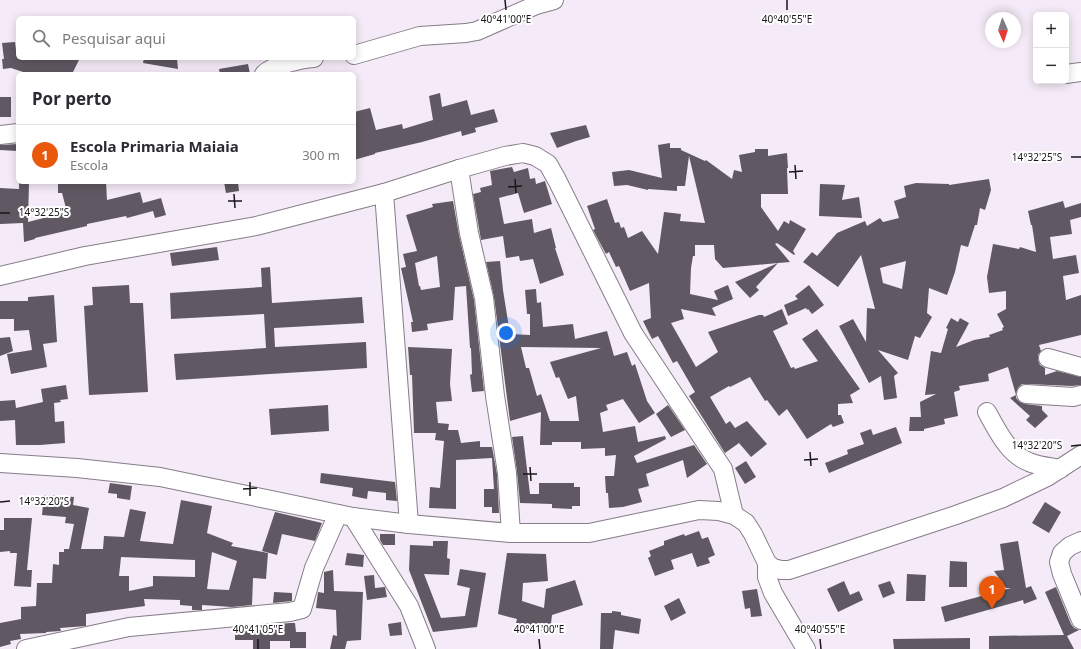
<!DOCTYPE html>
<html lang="pt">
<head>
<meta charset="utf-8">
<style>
	:root { --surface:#fff; --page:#f2f2f3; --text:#2b2b33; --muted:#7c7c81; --line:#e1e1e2; --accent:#ea580c }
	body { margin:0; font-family:"Noto Sans",sans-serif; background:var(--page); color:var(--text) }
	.controls { position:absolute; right:12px; top:12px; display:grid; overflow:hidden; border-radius:6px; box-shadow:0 2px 10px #0003 }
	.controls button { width:36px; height:36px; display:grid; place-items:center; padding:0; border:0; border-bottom:1px solid var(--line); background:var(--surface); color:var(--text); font:20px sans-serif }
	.compass { position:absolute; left:985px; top:12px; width:36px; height:36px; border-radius:50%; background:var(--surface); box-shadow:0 2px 10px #0003; rotate:177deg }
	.you { position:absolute; left:506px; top:333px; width:14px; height:14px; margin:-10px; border:3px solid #fff; border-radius:50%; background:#1a73e8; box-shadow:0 0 0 6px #1a73e833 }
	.badge { display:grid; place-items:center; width:26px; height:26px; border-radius:50%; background:var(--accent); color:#fff; font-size:13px; font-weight:700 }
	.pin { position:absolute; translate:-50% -33px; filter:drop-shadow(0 1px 2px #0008) }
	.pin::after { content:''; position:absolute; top:21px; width:14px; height:12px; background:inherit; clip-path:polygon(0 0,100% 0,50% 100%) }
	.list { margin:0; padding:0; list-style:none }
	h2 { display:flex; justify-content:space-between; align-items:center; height:52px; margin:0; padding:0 16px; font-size:17px }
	h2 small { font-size:13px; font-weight:400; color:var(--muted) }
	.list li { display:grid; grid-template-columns:26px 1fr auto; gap:12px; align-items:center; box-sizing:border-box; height:60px; padding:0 16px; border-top:1px solid var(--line) }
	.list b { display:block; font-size:15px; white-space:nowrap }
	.list p { margin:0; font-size:13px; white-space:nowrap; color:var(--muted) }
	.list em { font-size:13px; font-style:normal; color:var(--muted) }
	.icon { flex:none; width:22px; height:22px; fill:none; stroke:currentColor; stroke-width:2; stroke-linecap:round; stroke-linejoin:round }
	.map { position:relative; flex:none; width:1081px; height:649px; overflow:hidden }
	.search { position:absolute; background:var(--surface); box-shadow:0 2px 10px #0003; left:16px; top:16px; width:340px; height:44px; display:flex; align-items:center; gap:10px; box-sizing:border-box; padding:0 14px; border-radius:6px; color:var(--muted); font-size:15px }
	.panel { position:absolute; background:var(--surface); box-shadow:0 2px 10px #0003; left:16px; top:72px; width:340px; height:112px; border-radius:6px }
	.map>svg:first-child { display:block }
</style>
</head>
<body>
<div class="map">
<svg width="1081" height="649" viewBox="0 0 1081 649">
	<rect width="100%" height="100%" fill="#f5ebf8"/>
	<!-- building -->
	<g fill="#605862" fill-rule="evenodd">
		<polygon points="15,42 17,58 80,58 72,74 29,74 11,68 3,69 2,59 4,59 2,43"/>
		<polygon points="144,58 177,58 178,69 143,63"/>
		<polygon points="248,64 250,74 220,74 219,69"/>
		<polygon points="440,93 442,107 467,100 471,115 494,109 498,122 475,128 476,132 462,136 461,131 422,142 375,153 375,154 354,160 354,112 370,108 376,130 402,124 403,129 433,120 429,96"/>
		<rect x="0" y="97" width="11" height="20"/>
		<polygon points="586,125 590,137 576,141 557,148 550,133"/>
		<polygon points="670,143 670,148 681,148 681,150 705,161 706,160 732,179 734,170 742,172 739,155 755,152 755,149 768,149 768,156 787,153 788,168 787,168 788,194 761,194 761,207 778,231 784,221 789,224 790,220 806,229 793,251 795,254 794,255 777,243 775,244 790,262 778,263 756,287 759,290 750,298 735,282 778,263 723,268 715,259 714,245 695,245 695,256 693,256 691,268 690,294 718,300 714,291 728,285 733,299 712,308 716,316 681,309 684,319 671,323 696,367 718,352 708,332 759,315 763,315 764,317 782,309 788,324 773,331 791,368 794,367 795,369 818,361 802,339 817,329 860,389 850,395 853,403 838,404 838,415 841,415 844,423 833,427 831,424 807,439 787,409 779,416 767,400 765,401 750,377 730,387 729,386 710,397 726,424 730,421 735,428 747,421 767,444 751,457 739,443 725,453 689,396 695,392 677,361 673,363 658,336 652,339 643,321 651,318 649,283 630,291 619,266 616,267 609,252 606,254 593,230 595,229 587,206 607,199 615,223 619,222 621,228 624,227 628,238 642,231 658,254 664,212 681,214 680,221 705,223 689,156 685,186 677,186 677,191 648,189 648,190 627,185 614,186 612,172 629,170 662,178 658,145"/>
		<polygon points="18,144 18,151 0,150 0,145"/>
		<polygon points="512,167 514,172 528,168 530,179 535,178 536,184 545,181 552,204 524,213 518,193 499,198 504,224 532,219 534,233 551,228 556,248 555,248 564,275 540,284 533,259 520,261 519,256 506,258 503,236 481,240 473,194 481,192 480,188 492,185 490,171"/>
		<path d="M989 179 991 190 985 210 980 208 977 225H975L968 247 961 245 955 272 947 295 929 288 927 313 932 317 920 338 915 336 908 360 878 350 898 373 894 376 897 398 884 400 881 376 869 383 839 326 853 319 866 342 867 308 875 309 861 255 838 287 803 262 812 252 817 256 837 233 865 221 867 226 880 218 883 222 899 218 894 201 906 197 904 186 916 183 949 184V185ZM906 261 902 289 883 283 880 268Z"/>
		<polygon points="19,182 29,182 28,222 67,212 62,193 58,193 58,182 75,182 75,184 106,182 107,200 140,192 143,203 161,198 166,215 155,218 153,211 127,218 126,216 87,224 87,226 35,238 35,239 24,242 23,223 0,224 0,188 19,189"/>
		<polygon points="224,182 238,182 239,191 226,193"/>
		<polygon points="820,184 845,185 842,200 859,197 862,218 819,216"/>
		<path d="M453 201 459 235 474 300 484 391 472 392 470 375 472 374 471 348H470L466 286 455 287 453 320 427 324 428 330 412 332 411 322H413L401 268 406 267 403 254 417 251 406 215 433 207 432 204ZM437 256 440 287 421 290 420 286H419L415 263Z"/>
		<polygon points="1063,201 1065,208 1081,203 1081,217 1070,220 1072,234 1050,237 1053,259 1076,255 1079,273 1063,276 1066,300 1081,295 1081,335 1039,345 1041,351 1038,355 1038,360 1040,365 1045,368 1045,375 1057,371 1081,377 1081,385 1072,386 1027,384 1022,384 1018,388 1016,394 1016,398 1020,402 1025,404 1042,406 1042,410 1048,416 1035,428 1026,420 1030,416 1010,398 1016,395 1008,367 988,374 989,381 959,386 960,390 954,392 958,416 944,419 945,424 924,429 924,431 909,431 910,417 921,417 920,402 936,394 925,395 931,351 941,353 948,329 946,328 951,318 958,322 960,318 969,323 956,347 974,340 990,337 989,335 1003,330 1002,328 1004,327 997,314 1006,309 1006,291 989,293 987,277 993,244 1019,249 1020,247 1036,252 1032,225 1031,225 1028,211"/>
		<polygon points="217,247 219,260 172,266 170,253"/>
		<path d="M500 261 503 290 510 334 530 335V314H527L525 290 536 289 537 303 541 302 543 327 573 324 575 339 607 331 614 356 627 352 632 366 635 364 647 401 655 413 639 423 623 399 606 405 608 410 600 413 603 432 635 426 638 442 665 436 666 439 634 456 637 463 694 445 707 464 687 478 683 460 646 474 649 486 638 489 642 502 623 507 609 508 608 493H606L605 476H614L616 455 605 456V448L581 449V442H552V445H540L541 412 510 421 494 297 486 262ZM521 347 601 348 550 362 556 378 559 377 568 399 576 396 579 421H550L541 394 537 396 529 368H526Z"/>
		<polygon points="270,267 272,303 362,297 364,323 274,328 275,347 366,342 367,368 176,380 174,354 266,348 264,314 171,319 170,293 262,287 261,268"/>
		<polygon points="129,285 130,303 143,303 148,392 89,395 84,306 93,305 92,287"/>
		<polygon points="809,285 824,305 812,314 808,309 807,310 806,308 788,316 784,305 798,299 795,296"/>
		<polygon points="54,295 57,342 43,344 47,367 11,374 7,354 32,350 29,330 14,331 14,319 0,319 0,301 28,301 28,297"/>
		<polygon points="10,337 13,351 0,356 0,338"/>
		<polygon points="408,347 452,349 450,384 452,401 436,402 438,423 449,424 448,430 458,430 461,443 480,441 480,447 492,447 497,474 499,513 492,513 492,507 484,507 484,489 494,489 492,458 456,460 456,509 429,508 430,487 440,488 444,441 435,440 436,433 414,433 412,375 410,375"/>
		<polygon points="66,385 68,399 60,400 61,402 54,403 55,422 64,421 65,443 40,445 16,445 15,420 0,421 0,401 15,400 16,408 43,402 41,389"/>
		<polygon points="328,405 329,431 271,435 269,409"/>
		<polygon points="668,405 685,430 671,437 656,414"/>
		<polygon points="896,427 902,443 829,473 825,463 848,454 847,450 864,444 860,433 871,429 873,435"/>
		<polygon points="523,436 530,494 539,494 539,483 574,483 574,487 580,487 580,506 572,506 572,509 552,508 552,504 520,503 517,472 512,437"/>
		<polygon points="746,461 756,477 745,484 735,468"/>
		<polygon points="321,473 395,482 397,501 386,500 386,493 368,491 367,499 352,496 353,488 320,483"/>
		<polygon points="110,483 132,486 130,500 117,498 117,494 108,493"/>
		<path d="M44 495 74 497 73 505 89 508 81 549H103L104 536 124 537 130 509 146 512 140 541 173 544 181 500 212 506 207 533 233 543 231 546 268 553 266 579 253 578 252 605 232 607 202 605V610H192V606L180 605V600L144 599 145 606 86 614V626L60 628 61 631 46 632V633L20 634 21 639 10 641 11 644 0 647V623L21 619V607L36 606 37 583H52L53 564 59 565V552H64V549H69L74 524 65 523 66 517 42 515ZM212 552 237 561 229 590 207 589ZM121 557 195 560V577L153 576V586L129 591V576H119Z"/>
		<polygon points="1045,502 1061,512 1049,533 1032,523"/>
		<polygon points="275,512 322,523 315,541 282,534 277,555 262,551"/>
		<polygon points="4,518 32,518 27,570 32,570 31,587 14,586 17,553 10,553 10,551 0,552 0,530 4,530"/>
		<polygon points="699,531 702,539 708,537 715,555 708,558 710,563 697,567 692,553 671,560 674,569 655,576 648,558 651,556 649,551 664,545 664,541 684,534 685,536"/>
		<polygon points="380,534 395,534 395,545 383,545 380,540"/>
		<polygon points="433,541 448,541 447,558 450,559 449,575 424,574 441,618 465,616 470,588 457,585 460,569 486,573 477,627 433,632 409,570 410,545 433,546"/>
		<polygon points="1018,541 1026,588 1031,586 1037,599 1024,604 1023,600 945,622 941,607 1011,588 1006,588 994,571 1004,570 1000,544"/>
		<polygon points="347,553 364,555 363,567 345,565"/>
		<polygon points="507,553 546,554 548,581 523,583 522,601 544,608 546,589 575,580 583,605 552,615 550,633 516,623 517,619 498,614"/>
		<polygon points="950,561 967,562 967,587 949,587"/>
		<polygon points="333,570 334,591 363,592 361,640 347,641 345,649 330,649 333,635 337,636 336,610 316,608 318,592 324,593 324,572"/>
		<polygon points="907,574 926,575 925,601 906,601"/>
		<polygon points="374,575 375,588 385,587 387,597 367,600 364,576"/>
		<polygon points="844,581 850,595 859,591 863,600 838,612 827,589"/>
		<polygon points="890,581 895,593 883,598 878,585"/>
		<polygon points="1056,587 1071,624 1074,628 1079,630 1067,636 1074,649 989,649 989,636 1064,635 1045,592"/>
		<polygon points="757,589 762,616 751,617 750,608 745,609 742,591"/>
		<polygon points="274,592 292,593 292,601 273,603"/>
		<polygon points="679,598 686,613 671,621 664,606"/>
		<polygon points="612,611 621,612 621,615 641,619 639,634 615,630 613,649 600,649 601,613 612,613"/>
		<polygon points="401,622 402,635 390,636 388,624"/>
		<polygon points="290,623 295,623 296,632 306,632 306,648 290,648 290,641 270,641 270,649 253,649 253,640 235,640 235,628"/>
		<polygon points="970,638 970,649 894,649 893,639"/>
	</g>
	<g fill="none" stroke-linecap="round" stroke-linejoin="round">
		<defs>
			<g id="minor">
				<polyline points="354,55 420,36 466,33 477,31 536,5 554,0"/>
				<path d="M264 74C273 65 301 59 314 58"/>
				<polyline points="1066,74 1081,72"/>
				<polyline points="0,135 18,133"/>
				<polyline points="459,169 469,233 484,298 495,396 507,473 511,533"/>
				<polyline points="384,193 409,524"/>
				<polyline points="0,276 85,256 256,226 384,193 459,169 505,156 523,153 535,156 548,164 557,180 633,333 723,469 734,515"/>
				<polyline points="1048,358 1081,367"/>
				<polyline points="1026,394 1073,397 1081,395"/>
				<path d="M987 412C997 430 1008 454 1029 462 1038 466 1050 467 1060 469"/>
				<polyline points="0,463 77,468 160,477 353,517 409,524 511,533 589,533 699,510 719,511 734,515 746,523 753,534 767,563 773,568 781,570 789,570 956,515 1003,498 1047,477 1081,455"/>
				<polyline points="353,517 409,606 426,649"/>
				<polyline points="1081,541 1070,546 1062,553 1059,562 1062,574 1081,620"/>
				<polyline points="767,563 767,577 773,593 806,649"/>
				<polyline points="26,649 129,627 290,612 302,609 314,568 338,514"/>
			</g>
		</defs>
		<!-- minor casing -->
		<use href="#minor" stroke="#857d88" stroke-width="20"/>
		<!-- minor -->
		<use href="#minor" stroke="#fff" stroke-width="18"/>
	</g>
	<!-- ticks -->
	<path fill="none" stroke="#1a161a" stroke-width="1.5" d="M505 0 506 10M787 0V10M1071 157H1081M795 165 796 179M789 172 803 171M515 179 516 193M508 187 522 186M234 194 235 208M228 201H242M0 213H10M1071 446 1081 445M810 452 811 466M804 460 818 459M530 467 531 481M523 474H537M250 482V496M243 489 257 488M0 502 10 501M258 639V649M539 639 540 649M820 639 821 649"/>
	<g font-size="10" text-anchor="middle" fill="#1a161a" stroke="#fff" stroke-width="4" stroke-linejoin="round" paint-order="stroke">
		<text x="506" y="23">40°41'00"E</text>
		<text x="787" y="23">40°40'55"E</text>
		<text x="1037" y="161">14°32'25"S</text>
		<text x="44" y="216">14°32'25"S</text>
		<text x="1037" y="449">14°32'20"S</text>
		<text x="44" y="505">14°32'20"S</text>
		<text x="258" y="633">40°41'05"E</text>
		<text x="539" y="633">40°41'00"E</text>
		<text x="820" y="633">40°40'55"E</text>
	</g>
</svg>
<div class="controls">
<button>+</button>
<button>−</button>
</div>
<svg class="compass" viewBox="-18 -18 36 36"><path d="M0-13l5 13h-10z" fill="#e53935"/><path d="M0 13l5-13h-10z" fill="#7c7c81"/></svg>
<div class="you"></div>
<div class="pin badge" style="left:992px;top:609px">1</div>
<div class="search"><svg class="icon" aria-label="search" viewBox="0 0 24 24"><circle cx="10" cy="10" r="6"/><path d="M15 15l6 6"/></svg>Pesquisar aqui</div>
<section class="panel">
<h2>Por perto<small></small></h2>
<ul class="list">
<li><span class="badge">1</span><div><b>Escola Primaria Maiaia</b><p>Escola</p></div><em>300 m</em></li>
</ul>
</section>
</div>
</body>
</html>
